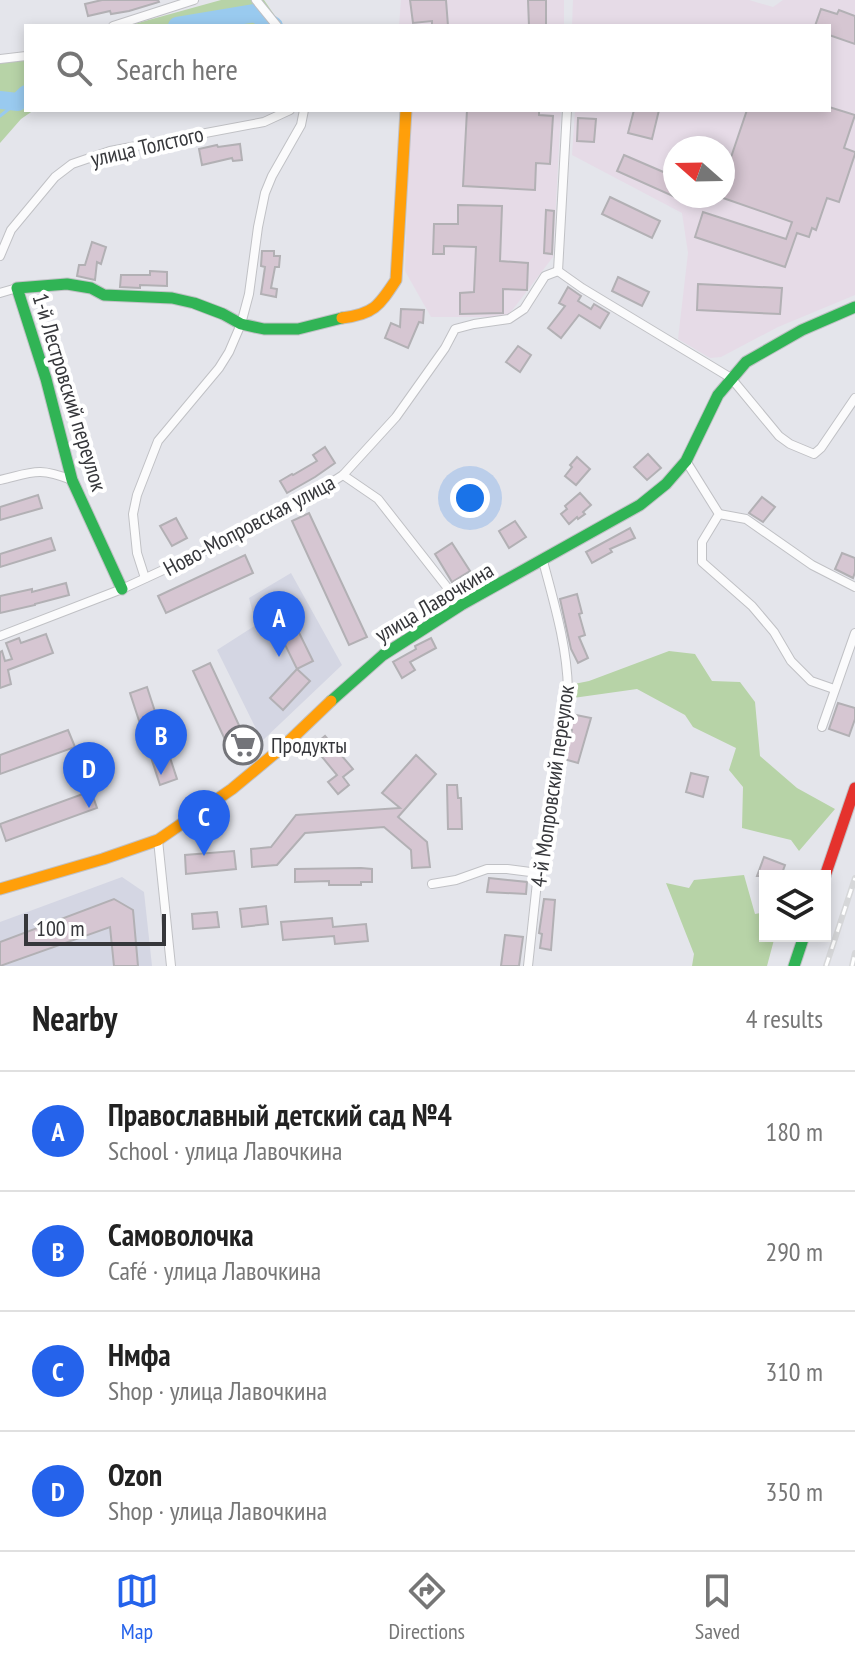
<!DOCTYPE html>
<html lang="en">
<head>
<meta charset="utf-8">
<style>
	:root { --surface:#fff; --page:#f2f2f2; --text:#222; --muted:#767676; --line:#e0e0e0; --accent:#2563eb }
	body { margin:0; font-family:"PT Sans Narrow",sans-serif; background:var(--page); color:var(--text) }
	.controls { position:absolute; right:24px; bottom:24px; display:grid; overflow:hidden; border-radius:0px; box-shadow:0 4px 12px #0003 }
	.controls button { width:72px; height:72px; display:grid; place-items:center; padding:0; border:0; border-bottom:2px solid var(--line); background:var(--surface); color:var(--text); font:40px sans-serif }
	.compass { position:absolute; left:663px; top:136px; width:72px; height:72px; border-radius:50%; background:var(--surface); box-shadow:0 4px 12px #0003; rotate:290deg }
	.scale { position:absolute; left:24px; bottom:20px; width:142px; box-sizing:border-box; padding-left:8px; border:4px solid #36373b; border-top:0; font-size:22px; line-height:28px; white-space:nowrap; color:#36373b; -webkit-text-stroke:6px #fff; paint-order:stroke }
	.you { position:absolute; left:470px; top:498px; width:28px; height:28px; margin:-20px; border:6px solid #fff; border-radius:50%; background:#1a73e8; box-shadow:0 0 0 12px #1a73e833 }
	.badge { display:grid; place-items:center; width:52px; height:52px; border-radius:50%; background:var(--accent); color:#fff; font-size:26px; font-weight:700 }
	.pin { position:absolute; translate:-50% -66px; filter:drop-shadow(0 2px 4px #0008) }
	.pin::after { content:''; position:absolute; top:42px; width:28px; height:24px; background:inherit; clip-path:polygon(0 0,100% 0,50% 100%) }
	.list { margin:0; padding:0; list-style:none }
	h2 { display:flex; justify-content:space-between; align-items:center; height:104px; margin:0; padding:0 32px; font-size:34px }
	h2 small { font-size:26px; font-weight:400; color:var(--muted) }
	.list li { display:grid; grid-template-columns:52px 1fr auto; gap:24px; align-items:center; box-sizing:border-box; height:120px; padding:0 32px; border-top:2px solid var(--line) }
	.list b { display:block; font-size:30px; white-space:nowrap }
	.list p { margin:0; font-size:26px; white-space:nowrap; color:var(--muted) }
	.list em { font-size:26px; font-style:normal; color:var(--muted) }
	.icon { flex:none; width:44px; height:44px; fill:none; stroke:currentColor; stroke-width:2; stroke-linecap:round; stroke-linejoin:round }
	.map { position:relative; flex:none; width:855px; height:966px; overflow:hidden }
	.search { position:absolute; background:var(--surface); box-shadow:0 4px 12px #0003; left:24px; right:24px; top:24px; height:88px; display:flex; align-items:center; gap:20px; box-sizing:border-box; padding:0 28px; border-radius:0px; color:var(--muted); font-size:30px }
	.sheet { height:584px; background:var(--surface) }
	nav { display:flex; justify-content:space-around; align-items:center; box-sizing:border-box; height:112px; border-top:2px solid var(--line); background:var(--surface); font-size:22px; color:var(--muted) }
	nav a { display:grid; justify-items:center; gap:4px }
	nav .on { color:var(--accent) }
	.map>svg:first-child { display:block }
</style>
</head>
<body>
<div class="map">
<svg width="855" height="966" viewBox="0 0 855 966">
	<rect width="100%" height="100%" fill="#e4e5eb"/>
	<!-- built -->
	<g fill="#d4d6e3">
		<polygon points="291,573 342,665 262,741 217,650 256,625 249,598"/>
		<polygon points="122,877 144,892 152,966 0,966 0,922"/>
	</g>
	<!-- industrial -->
	<g fill="#e6dbe7" fill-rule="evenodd">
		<polygon points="401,0 564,0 564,26 399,26"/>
		<path d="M573 0H749L773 7 783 0H855V295L778 327 721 357 710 358 678 339 688 253 682 213 572 155 575 110H829V26H572ZM675 148H723V196H675Z"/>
		<polygon points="410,110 561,110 553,257 507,317 431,317 405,271"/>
	</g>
	<!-- forest -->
	<g fill="#b7d3a7">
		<polygon points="221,0 264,0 282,26 261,26 257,24 242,26 127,26"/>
		<polygon points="26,54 26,110 34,110 21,119 0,143 0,60"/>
		<polygon points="669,651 695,654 712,681 740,682 755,702 760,756 797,788 835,809 799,851 791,840 742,828 743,787 729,770 736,748 693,727 685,715 637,689 573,698 574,684 589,681"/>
		<polygon points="744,875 755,914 765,912 765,936 775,936 767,966 692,966 694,954 666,883 689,888 694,880"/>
	</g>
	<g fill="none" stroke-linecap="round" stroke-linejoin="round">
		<!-- stream -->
		<polyline stroke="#99caef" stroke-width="3" points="0,116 18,102"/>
		<!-- river -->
		<g stroke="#99caef" stroke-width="18">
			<polyline points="177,26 255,13 274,26"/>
			<polyline points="0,100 18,102 26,94"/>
		</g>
	</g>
	<!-- building -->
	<g fill="#d6c6d2" stroke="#b2b0b4" stroke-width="2">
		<polygon points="102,0 158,0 159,2 129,11 111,14 110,11 88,16 85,4"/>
		<polygon points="410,0 446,0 448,26 432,26 432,21 413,23"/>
		<polygon points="528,0 546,0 546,26 529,26"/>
		<polygon points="821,9 837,14 839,10 855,16 855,44 829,35 829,26 815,26"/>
		<polygon points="829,107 855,115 844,148 855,152 855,154 839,202 827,198 816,230 812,228 809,237 797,233 785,267 695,237 703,212 786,239 792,222 723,198 723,181 747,110 829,110"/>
		<polygon points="467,110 539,110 539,115 553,116 550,164 536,163 535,190 463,186"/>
		<polygon points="634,110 659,110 652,139 628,133"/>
		<polygon points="578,118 596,119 594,142 577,141"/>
		<polygon points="240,144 242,160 233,161 232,158 202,165 199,149 217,145 218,147"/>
		<polygon points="624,155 675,177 675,197 617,171"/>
		<polygon points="610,197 660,221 652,238 602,214"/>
		<polygon points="458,205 502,206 500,261 528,263 527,290 503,289 503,313 460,314 460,293 474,292 476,247 444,246 444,254 433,254 434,224 458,224"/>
		<polygon points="546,210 554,211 552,254 544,253"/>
		<polygon points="92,242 106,247 101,264 97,262 95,280 77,276 79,265 85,265"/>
		<polygon points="262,251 274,251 274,256 280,256 279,267 275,267 271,288 277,289 276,297 261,294 265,267 261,266"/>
		<polygon points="150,271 167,272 167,286 140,285 140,288 120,287 121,275 150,275"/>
		<polygon points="618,277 649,292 642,306 612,291"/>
		<polygon points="698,284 782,288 780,314 697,310"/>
		<polygon points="568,287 581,296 578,301 591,309 594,304 609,313 600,328 579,315 561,338 548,328 565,306 559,303"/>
		<polygon points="401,309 424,310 423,323 419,322 408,348 385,338 391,323 400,327"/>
		<polygon points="518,346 531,355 520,372 506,362"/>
		<polygon points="325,447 335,463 315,477 287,493 280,481 292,474 293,475 317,461 313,455"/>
		<polygon points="648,454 661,468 647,480 634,467"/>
		<polygon points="577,457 590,469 576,485 565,476 572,467 570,465"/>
		<polygon points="580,493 591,505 583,512 585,514 578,519 577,517 569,524 561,514 567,509 565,506"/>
		<polygon points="38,495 42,508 0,520 0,507"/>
		<polygon points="762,497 775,507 763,522 749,513"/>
		<polygon points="309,513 367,637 349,645 292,521"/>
		<polygon points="176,518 187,538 172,546 160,526"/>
		<polygon points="515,521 526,537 509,548 499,531"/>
		<polygon points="630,528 635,538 610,549 612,552 592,563 586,552"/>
		<polygon points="51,538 55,550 0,567 0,554"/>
		<polygon points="452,543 470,571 452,582 435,554"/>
		<polygon points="842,553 855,558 855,572 853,578 835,569"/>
		<polygon points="245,555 253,573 166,613 158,596"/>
		<polygon points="66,583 69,595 35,604 35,605 0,613 0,596 32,589 32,592"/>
		<polygon points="577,594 582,613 579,614 585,635 579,637 588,658 578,663 571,649 560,599"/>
		<polygon points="281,596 313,661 297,669 265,604"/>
		<polygon points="46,634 53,653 8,670 11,684 0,688 0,652 2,651 5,661 12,659 6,643 19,638 21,643"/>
		<polygon points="431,638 436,648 410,662 415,670 402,678 393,662 416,649 415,646"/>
		<polygon points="210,663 251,751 234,759 193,671"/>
		<polygon points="297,669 310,681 283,710 270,698"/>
		<polygon points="147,687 177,779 160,785 130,693"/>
		<polygon points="838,703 855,708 855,719 849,736 829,729"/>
		<polygon points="571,714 591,718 578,763 564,759 572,730 569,729"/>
		<polygon points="68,730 75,747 0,774 0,755"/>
		<polygon points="325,736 353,769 343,777 349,785 338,794 328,782 337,775 313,746"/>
		<polygon points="416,755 436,774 398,817 427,842 430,867 412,868 411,850 384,827 305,833 277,865 252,867 251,849 271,847 296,815 400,808 382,793"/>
		<polygon points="691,773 708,777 703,797 686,792"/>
		<polygon points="447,785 457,785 458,798 461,798 462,829 448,829"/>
		<polygon points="91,791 97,808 6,841 0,824"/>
		<polygon points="234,851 236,869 186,874 185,855"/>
		<polygon points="764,857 785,865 781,876 757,876"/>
		<polygon points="361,868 372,869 372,882 361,882 361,885 329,885 329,881 295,882 295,869"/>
		<polygon points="489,878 527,882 526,894 487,892"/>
		<polygon points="114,899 133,910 138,966 114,966 110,927 0,966 0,942"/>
		<polygon points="544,899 555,900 551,950 540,948 542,934 539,933"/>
		<polygon points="266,906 268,924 242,927 240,909"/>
		<polygon points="217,912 219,927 193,929 192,914"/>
		<polygon points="332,918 333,927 366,924 368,941 335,944 334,936 283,940 281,922"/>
		<polygon points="505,935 523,937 519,966 501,966"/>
	</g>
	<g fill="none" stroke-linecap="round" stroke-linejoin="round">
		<defs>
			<g id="street">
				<polyline points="256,0 277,26"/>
				<polyline points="113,26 194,0"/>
				<polyline points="0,59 26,56"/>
				<polyline points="0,256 11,230 55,177 72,164 110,151 264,122 290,110"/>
				<polyline points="558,271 582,288 731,378 779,436 790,444 814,454 821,448 855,398"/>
				<polyline points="558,271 567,110"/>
				<polyline points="0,293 17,288"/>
				<polyline points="686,461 719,514 702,542 702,562 752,606 774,632 791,661 811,681 834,689"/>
				<polyline points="343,475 378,499 461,605"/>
				<path d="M0 480C34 472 38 467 72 480"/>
				<polyline points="719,514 746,519 812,565 855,587"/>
				<polyline points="145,578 137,553 133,514 137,495 158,441 219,368 229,352 241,324 249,294 258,227 265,193 272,176 301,125 304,110"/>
				<polyline points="0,636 122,589 239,535 299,503 343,475 396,417 445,348 455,329 474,324 509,319 524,309 545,276 558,271"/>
				<polyline points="822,727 855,633"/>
				<polyline points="158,840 171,966"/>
				<polyline points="432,884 456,880 487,869 507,869 538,873"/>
				<path d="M528 966 538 873 568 690C567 645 554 603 543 561"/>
			</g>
			<g id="fast">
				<polyline points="122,589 72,480 46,379 17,288 67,284 91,288 104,295 172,298 194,303 223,314 241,324 264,329 298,329 342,318"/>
				<polyline points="331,701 383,655 461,605 640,505 666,484 686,461 718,395 746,362 802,330 855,307"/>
				<polyline points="794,966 804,936"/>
			</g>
			<g id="slow">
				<path d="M342 318C374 314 379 306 396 280L406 110"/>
				<polyline points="0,889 103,859 158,840 232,789 285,745 331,701"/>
			</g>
			<polyline id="jam" points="825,876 855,788"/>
		</defs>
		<!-- street casing -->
		<use href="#street" stroke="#c0c1c5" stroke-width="10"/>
		<!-- fast casing -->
		<use href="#fast" stroke="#c0c1c5" stroke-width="13"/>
		<!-- slow casing -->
		<use href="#slow" stroke="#c0c1c5" stroke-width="13"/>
		<!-- jam casing -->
		<use href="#jam" stroke="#c0c1c5" stroke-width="13"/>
		<!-- street -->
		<use href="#street" stroke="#fbfbfc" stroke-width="8"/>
		<!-- fast -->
		<use href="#fast" stroke="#30b455" stroke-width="11"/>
		<!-- slow -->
		<use href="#slow" stroke="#ff9f0a" stroke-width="11"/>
		<!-- jam -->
		<use href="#jam" stroke="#e5322d" stroke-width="11"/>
		<defs>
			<g id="rail">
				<polyline points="826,966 855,878"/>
				<polyline points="852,966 855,953"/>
			</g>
		</defs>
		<!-- rail casing -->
		<use href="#rail" stroke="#d6d7d9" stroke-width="6"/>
		<!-- rail -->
		<use href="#rail" stroke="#fff" stroke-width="3" stroke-dasharray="9" stroke-linecap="butt"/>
	</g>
	<!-- icons -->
	<defs>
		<symbol id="supermarket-ring" viewBox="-11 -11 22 22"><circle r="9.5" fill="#fff" stroke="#737479" stroke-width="1.5"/><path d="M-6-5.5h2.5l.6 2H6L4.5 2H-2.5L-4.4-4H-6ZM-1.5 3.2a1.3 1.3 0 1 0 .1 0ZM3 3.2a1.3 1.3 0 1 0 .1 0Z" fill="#737479"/></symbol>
	</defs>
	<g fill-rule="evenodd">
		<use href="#supermarket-ring" x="221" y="723" width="44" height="44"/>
	</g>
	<g text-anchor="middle" stroke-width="8" stroke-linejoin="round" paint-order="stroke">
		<!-- street labels -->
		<g font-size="22" fill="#36373b" stroke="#fff">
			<text transform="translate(147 146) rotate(-13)" y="8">улица Толстого</text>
			<text transform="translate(70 392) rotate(73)" y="8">1-й Лестровский переулок</text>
			<text transform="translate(249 525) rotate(-28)" y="8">Ново-Мопровская улица</text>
			<text transform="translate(434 602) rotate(-31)" y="8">улица Лавочкина</text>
			<text transform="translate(552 786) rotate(-82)" y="8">4-й Мопровский переулок</text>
		</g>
		<!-- poi labels -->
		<g font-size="22" fill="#36373b" stroke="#fff" text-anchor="start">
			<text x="271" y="753">Продукты</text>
		</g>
	</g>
</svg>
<div class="controls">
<button><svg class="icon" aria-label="layers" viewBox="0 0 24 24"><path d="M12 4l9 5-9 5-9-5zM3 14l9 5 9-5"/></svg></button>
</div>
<svg class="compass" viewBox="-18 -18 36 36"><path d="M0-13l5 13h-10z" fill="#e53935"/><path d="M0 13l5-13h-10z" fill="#767676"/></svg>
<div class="scale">100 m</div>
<div class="you"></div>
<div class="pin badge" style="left:279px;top:657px">A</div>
<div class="pin badge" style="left:161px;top:775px">B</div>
<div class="pin badge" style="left:204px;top:856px">C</div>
<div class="pin badge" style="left:89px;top:808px">D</div>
<div class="search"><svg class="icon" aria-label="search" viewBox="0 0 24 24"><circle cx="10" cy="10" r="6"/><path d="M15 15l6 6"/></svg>Search here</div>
</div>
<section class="sheet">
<h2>Nearby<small>4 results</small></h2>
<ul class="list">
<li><span class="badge">A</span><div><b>Православный детский сад №4</b><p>School · улица Лавочкина</p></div><em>180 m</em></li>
<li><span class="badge">B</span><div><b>Самоволочка</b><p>Café · улица Лавочкина</p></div><em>290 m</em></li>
<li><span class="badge">C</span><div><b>Нмфа</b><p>Shop · улица Лавочкина</p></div><em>310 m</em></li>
<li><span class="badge">D</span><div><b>Ozon</b><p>Shop · улица Лавочкина</p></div><em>350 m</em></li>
</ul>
</section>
<nav>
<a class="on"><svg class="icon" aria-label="map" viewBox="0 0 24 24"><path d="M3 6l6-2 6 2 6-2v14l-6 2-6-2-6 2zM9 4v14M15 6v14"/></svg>Map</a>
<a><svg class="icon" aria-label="directions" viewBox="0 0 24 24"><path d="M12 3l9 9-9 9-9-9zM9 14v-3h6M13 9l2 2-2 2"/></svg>Directions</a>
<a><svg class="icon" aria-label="saved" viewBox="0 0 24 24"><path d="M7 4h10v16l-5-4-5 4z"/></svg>Saved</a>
</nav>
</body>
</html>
